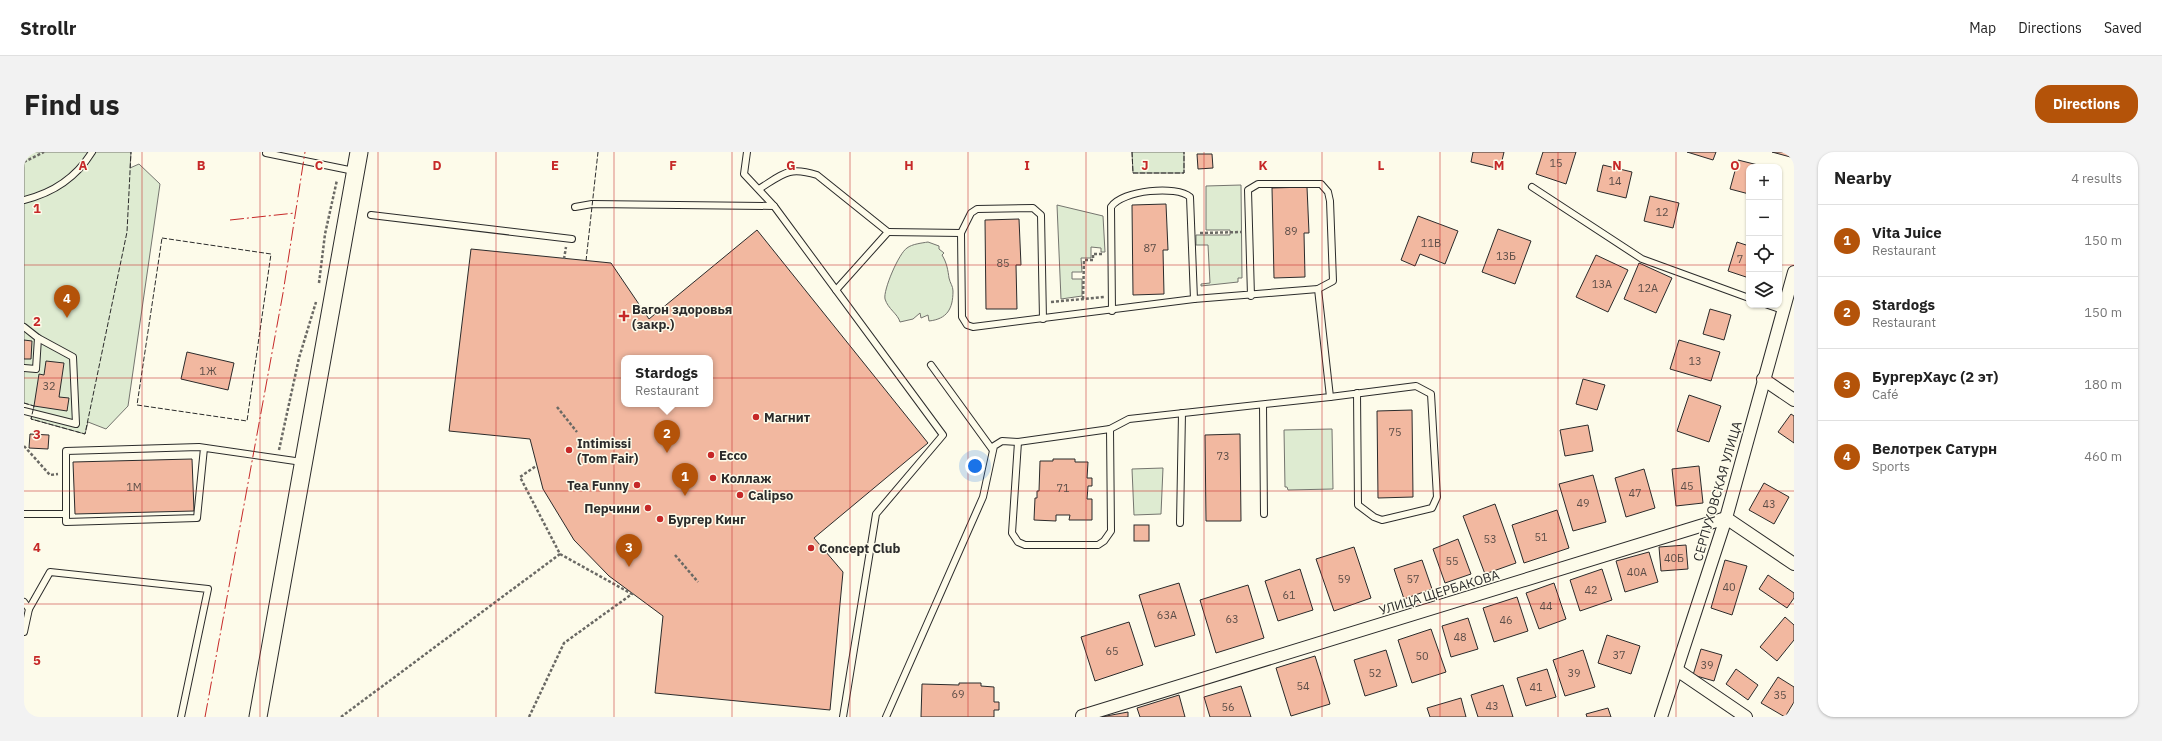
<!DOCTYPE html>
<html lang="en">
<head>
<meta charset="utf-8">
<style>
	:root { --surface:#fff; --page:#f2f2f2; --text:#222; --muted:#767676; --line:#e0e0e0; --accent:#b45309 }
	body { margin:0; font-family:"IBM Plex Sans",sans-serif; background:var(--page); color:var(--text) }
	.controls { position:absolute; right:12px; top:12px; display:grid; overflow:hidden; border-radius:8px; box-shadow:0 1px 3px #0004 }
	.controls button { width:36px; height:36px; display:grid; place-items:center; padding:0; border:0; border-bottom:1px solid var(--line); background:var(--surface); color:var(--text); font:20px sans-serif }
	.you { position:absolute; left:951px; top:314px; width:14px; height:14px; margin:-10px; border:3px solid #fff; border-radius:50%; background:#1a73e8; box-shadow:0 0 0 6px #1a73e833 }
	.badge { display:grid; place-items:center; width:26px; height:26px; border-radius:50%; background:var(--accent); color:#fff; font-size:13px; font-weight:700 }
	.pin { position:absolute; translate:-50% -33px; filter:drop-shadow(0 1px 2px #0008) }
	.pin::after { content:''; position:absolute; top:21px; width:14px; height:12px; background:inherit; clip-path:polygon(0 0,100% 0,50% 100%) }
	.popup { position:absolute; left:597px; top:203px; width:92px; height:52px; box-sizing:border-box; display:grid; place-content:center; border-radius:8px; background:var(--surface); filter:drop-shadow(0 1px 3px #0005); font-size:13px; white-space:nowrap; color:var(--muted) }
	.popup b { font-size:15px; color:var(--text) }
	.popup::after { content:''; position:absolute; left:50%; top:100%; margin-left:-8px; border:8px solid transparent; border-top-color:var(--surface) }
	.list { margin:0; padding:0; list-style:none }
	h2 { display:flex; justify-content:space-between; align-items:center; height:52px; margin:0; padding:0 16px; font-size:17px }
	h2 small { font-size:13px; font-weight:400; color:var(--muted) }
	.list li { display:grid; grid-template-columns:26px 1fr auto; gap:12px; align-items:center; box-sizing:border-box; height:72px; padding:0 16px; border-top:1px solid var(--line) }
	.list b { display:block; font-size:15px; white-space:nowrap }
	.list p { margin:0; font-size:13px; white-space:nowrap; color:var(--muted) }
	.list em { font-size:13px; font-style:normal; color:var(--muted) }
	.icon { flex:none; width:22px; height:22px; fill:none; stroke:currentColor; stroke-width:2; stroke-linecap:round; stroke-linejoin:round }
	.map { position:relative; flex:none; width:1770px; height:565px; overflow:hidden; border-radius:16px }
	header { display:flex; align-items:center; gap:24px; box-sizing:border-box; height:56px; padding:0 20px; background:var(--surface); border-bottom:1px solid var(--line) }
	header strong { font-size:19px }
	nav { display:flex; gap:22px; margin-inline-start:auto; font-size:14px }
	.intro { display:flex; align-items:center; justify-content:space-between; box-sizing:border-box; height:96px; padding:0 24px }
	h1 { margin:0; font-size:28px }
	.button { padding:10px 18px; border-radius:16px; background:var(--accent); color:#fff; font-size:14px; font-weight:700 }
	main { display:flex; gap:24px; padding:0 24px }
	aside { flex:1; background:var(--surface); border-radius:16px; box-shadow:0 1px 3px #0004 }
	.map>svg:first-child { display:block }
</style>
</head>
<body>
<header>
<strong>Strollr</strong>
<nav><a>Map</a><a>Directions</a><a>Saved</a></nav>
</header>
<div class="intro"><h1>Find us</h1><a class="button">Directions</a></div>
<main>
<div class="map">
<svg width="1770" height="565" viewBox="0 0 1770 565">
	<rect width="100%" height="100%" fill="#fdfbea"/>
	<!-- green -->
	<g fill="#deebd1" stroke="#74746e">
		<polygon points="0,0 107,0 106,16 115,12 136,32 104,254 82,277 64,270 61,282 7,267 10,254 0,251"/>
		<polygon points="1108,0 1160,0 1160,21 1109,21"/>
		<polygon points="1217,33 1218,126 1214,126 1214,130 1177,134 1177,132 1186,131 1184,93 1172,93 1172,83 1206,83 1206,78 1182,78 1182,34"/>
		<polygon points="1033,53 1079,64 1081,100 1077,100 1077,96 1067,95 1067,106 1057,106 1058,120 1048,120 1048,127 1058,127 1058,144 1037,147"/>
		<path d="M904 90 915 94V97L920 101 918 103C923 111 924 119 925 126 926 131 929 134 929 139 929 157 923 167 905 169L904 163 897 166 896 161 889 167 876 170C874 162 864 157 861 147 859 138 875 101 883 96 888 92 898 91 904 90Z"/>
		<polygon points="1308,277 1309,337 1264,338 1263,335 1261,335 1260,278"/>
		<polygon points="1139,316 1137,362 1110,363 1108,317"/>
	</g>
	<!-- building -->
	<g fill="#f2b8a0" stroke="#2b2b2b" fill-rule="evenodd">
		<polygon points="1449,0 1480,0 1476,17 1447,10"/>
		<polygon points="1519,0 1552,0 1542,32 1512,22"/>
		<polygon points="1663,0 1692,0 1689,8"/>
		<polygon points="1748,0 1770,0 1770,6"/>
		<polygon points="1173,2 1188,2 1189,16 1174,17"/>
		<polygon points="1714,8 1742,15 1725,15 1725,42 1706,37"/>
		<polygon points="1579,13 1608,20 1602,46 1573,39"/>
		<polygon points="1283,35 1285,81 1280,81 1281,125 1250,126 1248,36"/>
		<polygon points="1626,44 1655,51 1649,76 1620,69"/>
		<polygon points="1142,52 1144,98 1139,98 1140,142 1109,143 1108,53"/>
		<polygon points="1394,64 1434,79 1421,112 1396,102 1391,114 1377,108"/>
		<polygon points="995,67 997,113 992,113 993,157 962,157 961,68"/>
		<polygon points="1474,77 1507,89 1491,132 1458,120"/>
		<path d="M733 78 904 291 790 386 819 420 806 558 631 541 639 464 585 424 550 388 519 337 506 287 425 279 447 97 587 111 625 167ZM600 206H686V252H600Z"/>
		<polygon points="1713,90 1725,94 1725,126 1704,119"/>
		<polygon points="1572,103 1604,118 1584,160 1552,145"/>
		<polygon points="1615,111 1648,126 1632,161 1600,147"/>
		<polygon points="1686,157 1707,163 1700,188 1679,182"/>
		<polygon points="0,188 8,189 7,207 0,207"/>
		<polygon points="1655,188 1696,200 1687,229 1646,217"/>
		<polygon points="163,200 210,211 204,238 157,227"/>
		<polygon points="22,209 40,211 35,245 45,246 43,259 10,254 15,222 20,223"/>
		<polygon points="1559,227 1581,233 1573,258 1552,252"/>
		<polygon points="1665,243 1697,254 1685,290 1653,279"/>
		<polygon points="1388,258 1389,345 1354,346 1353,259"/>
		<polygon points="1767,262 1770,264 1770,291 1754,280"/>
		<polygon points="1564,273 1569,299 1541,304 1536,278"/>
		<polygon points="6,282 25,283 24,297 5,296"/>
		<polygon points="1216,282 1217,369 1182,369 1181,283"/>
		<polygon points="168,307 170,359 51,362 49,310"/>
		<polygon points="1029,307 1051,307 1051,310 1064,310 1063,326 1068,326 1068,334 1064,334 1063,347 1068,347 1068,368 1045,368 1046,363 1032,363 1032,369 1010,368 1011,346 1013,346 1013,339 1015,339 1016,309 1029,309"/>
		<polygon points="1675,314 1679,351 1652,354 1648,317"/>
		<polygon points="1620,317 1631,356 1602,365 1591,326"/>
		<polygon points="1569,323 1582,370 1549,379 1535,332"/>
		<polygon points="1740,331 1765,345 1750,372 1725,358"/>
		<polygon points="1471,352 1492,411 1461,422 1439,364"/>
		<polygon points="1533,358 1545,396 1500,411 1488,373"/>
		<rect x="1110" y="373" width="15" height="16"/>
		<polygon points="1434,387 1447,422 1421,431 1409,397"/>
		<polygon points="1662,393 1664,417 1637,419 1635,395"/>
		<polygon points="1330,395 1347,446 1310,459 1292,407"/>
		<polygon points="1625,400 1634,430 1601,440 1592,409"/>
		<polygon points="1398,408 1408,437 1380,447 1370,417"/>
		<polygon points="1701,408 1723,414 1708,463 1687,456"/>
		<polygon points="1276,417 1289,458 1254,469 1241,429"/>
		<polygon points="1578,417 1588,448 1556,459 1546,428"/>
		<polygon points="1744,423 1770,441 1770,446 1763,456 1735,437"/>
		<polygon points="1155,431 1171,483 1131,495 1115,443"/>
		<polygon points="1530,431 1542,467 1515,477 1502,441"/>
		<polygon points="1224,433 1240,486 1192,501 1176,448"/>
		<polygon points="1493,445 1504,479 1470,490 1459,456"/>
		<polygon points="1761,465 1770,473 1770,488 1753,509 1736,495"/>
		<polygon points="1444,466 1454,497 1427,505 1418,474"/>
		<polygon points="1105,470 1119,513 1071,529 1057,485"/>
		<polygon points="1407,477 1422,520 1388,531 1374,488"/>
		<polygon points="1583,483 1616,494 1607,522 1574,511"/>
		<polygon points="1677,497 1698,503 1690,529 1669,523"/>
		<polygon points="1362,498 1373,534 1341,544 1330,508"/>
		<polygon points="1559,498 1571,535 1541,544 1529,508"/>
		<polygon points="1291,504 1306,552 1267,564 1252,516"/>
		<polygon points="1523,517 1532,545 1502,554 1493,526"/>
		<polygon points="1712,517 1734,533 1724,548 1702,532"/>
		<polygon points="1754,525 1770,535 1770,550 1761,565 1737,551"/>
		<polygon points="935,531 957,531 957,534 970,535 970,550 975,550 975,558 970,558 970,565 897,565 898,532 935,533"/>
		<polygon points="1479,533 1489,565 1454,565 1447,543"/>
		<polygon points="1217,534 1227,565 1186,565 1180,545"/>
		<polygon points="1155,543 1161,565 1116,565 1113,556"/>
		<polygon points="1437,546 1442,565 1406,565 1403,556"/>
		<polygon points="1584,556 1587,565 1563,565 1562,562"/>
		<polygon points="1104,560 1104,565 1077,565"/>
	</g>
	<g fill="none" stroke-linecap="round" stroke-linejoin="round">
		<defs>
			<g id="lane">
				<polyline points="723,0 720,22 750,54"/>
				<polyline points="242,1 330,19"/>
				<polyline points="1508,35 1618,107 1725,146"/>
				<path d="M735 37C759 22 764 14 793 23L864 80 812 138"/>
				<path d="M0 48C29 41 52 26 68 0"/>
				<polyline points="551,55 568,52 750,54 919,283 852,362 819,565"/>
				<polyline points="347,63 548,87"/>
				<polyline points="864,80 937,81 938,165 943,173 949,175 1170,147 1294,137 1309,129 1306,49 1304,40 1297,32 1234,32 1224,38 1227,144"/>
				<polyline points="937,81 947,61 953,57 1009,56 1017,63 1019,167"/>
				<polyline points="1744,153 1759,158"/>
				<path d="M1088 159 1087 55C1098 38 1153 33 1166 45L1170 147"/>
				<polyline points="0,175 14,186 12,217 0,216"/>
				<polyline points="907,213 968,297"/>
				<polyline points="1306,245 1392,234 1407,242 1413,345 1408,356 1358,368 1350,365 1334,353 1333,241"/>
				<polyline points="1239,253 1240,362"/>
				<polyline points="0,259 52,272 49,205 14,186"/>
				<polyline points="994,290 988,381 994,390 1001,393 1074,393 1080,389 1087,379 1086,277"/>
				<polyline points="180,296 173,366 42,370 42,299 175,295 278,310"/>
				<polyline points="0,362 42,362"/>
				<polyline points="1156,371 1158,261"/>
				<polyline points="0,450 5,457 0,480"/>
				<polyline points="5,457 26,420 184,437 157,565"/>
				<polyline points="862,565 959,345 970,294 978,289 994,290 1086,277 1105,267 1306,245 1294,137"/>
			</g>
			<g id="street">
				<polyline points="1739,227 1770,248"/>
				<polyline points="1653,518 1722,565"/>
				<polyline points="1058,564 1702,366 1770,412"/>
				<polyline points="1637,565 1702,366 1770,120"/>
			</g>
			<polyline id="secondary" points="234,565 335,0"/>
		</defs>
		<!-- lane casing -->
		<use href="#lane" stroke="#2b2b2b" stroke-width="8"/>
		<!-- street casing -->
		<use href="#street" stroke="#2b2b2b" stroke-width="14"/>
		<!-- secondary casing -->
		<use href="#secondary" stroke="#2b2b2b" stroke-width="19"/>
		<!-- path -->
		<g stroke="#6a6964" stroke-width="2.5" stroke-dasharray="3 2" stroke-linecap="butt">
			<polyline points="0,10 20,0"/>
			<polyline points="1176,81 1217,80"/>
			<polyline points="540,107 542,95"/>
			<polyline points="295,131 301,82 313,28"/>
			<polyline points="1059,147 1060,108 1069,108 1069,102 1078,102"/>
			<polyline points="1027,150 1080,145"/>
			<polyline points="533,255 553,280"/>
			<polyline points="0,294 26,323 34,322"/>
			<polyline points="255,298 275,206 292,150"/>
			<polyline points="651,403 674,430"/>
			<polyline points="317,565 536,402 496,325 512,314"/>
			<polyline points="505,565 540,491 608,442 536,402"/>
		</g>
		<!-- lane -->
		<use href="#lane" stroke="#fdfbea" stroke-width="6"/>
		<!-- street -->
		<use href="#street" stroke="#fdfbea" stroke-width="12"/>
		<!-- secondary -->
		<use href="#secondary" stroke="#fdfbea" stroke-width="17"/>
		<!-- fence -->
		<g stroke="#2b2b2b" stroke-width="1" stroke-dasharray="5 2" stroke-linecap="butt">
			<polyline points="1108,0 1109,21 1160,21 1160,0"/>
			<polygon points="138,86 247,102 223,269 113,253"/>
			<polyline points="562,109 574,0"/>
			<polyline points="0,251 10,254 7,267 61,282 103,80 107,0"/>
		</g>
		<!-- power -->
		<g stroke="#c62828" stroke-width="1" stroke-dasharray="14 3 2 3" stroke-linecap="butt">
			<polyline points="206,68 271,61"/>
			<polyline points="181,565 259,141 281,0"/>
		</g>
	</g>
	<!-- grid -->
	<path fill="none" stroke="#c62828" stroke-width="1" stroke-opacity="0.55" d="M118 0V565M236 0V565M354 0V565M472 0V565M590 0V565M708 0V565M826 0V565M944 0V565M1062 0V565M1180 0V565M1298 0V565M1416 0V565M1534 0V565M1652 0V565M0 113H1725M1755 113H1770M0 226H1770M0 339H1770M0 452H1770"/>
	<!-- markers -->
	<g fill="#c62828" stroke="#fdfbea" stroke-width="1.5">
		<path d="M598 158h4v4h4v4h-4v4h-4v-4h-4v-4h4z"/>
		<circle cx="732" cy="265" r="4"/>
		<circle cx="545" cy="298" r="4"/>
		<circle cx="687" cy="303" r="4"/>
		<circle cx="689" cy="326" r="4"/>
		<circle cx="613" cy="333" r="4"/>
		<circle cx="716" cy="343" r="4"/>
		<circle cx="624" cy="356" r="4"/>
		<circle cx="636" cy="367" r="4"/>
		<circle cx="787" cy="396" r="4"/>
	</g>
	<g text-anchor="middle" stroke-width="3" stroke-linejoin="round" paint-order="stroke">
		<!-- number labels -->
		<g font-size="11" fill="#5d4e48">
			<text x="1532" y="15">15</text>
			<text x="1591" y="33">14</text>
			<text x="1638" y="64">12</text>
			<text x="1267" y="83">89</text>
			<text x="1407" y="95">11В</text>
			<text x="1126" y="100">87</text>
			<text x="1482" y="108">13Б</text>
			<text x="1716" y="111">7</text>
			<text x="979" y="115">85</text>
			<text x="1578" y="136">13А</text>
			<text x="1624" y="140">12А</text>
			<text x="1671" y="213">13</text>
			<text x="184" y="223">1Ж</text>
			<text x="25" y="238">32</text>
			<text x="1371" y="284">75</text>
			<text x="1199" y="308">73</text>
			<text x="1663" y="338">45</text>
			<text x="110" y="339">1М</text>
			<text x="1039" y="340">71</text>
			<text x="1611" y="345">47</text>
			<text x="1559" y="355">49</text>
			<text x="1745" y="356">43</text>
			<text x="1517" y="389">51</text>
			<text x="1466" y="391">53</text>
			<text x="1650" y="410">40Б</text>
			<text x="1428" y="413">55</text>
			<text x="1613" y="424">40А</text>
			<text x="1320" y="431">59</text>
			<text x="1389" y="431">57</text>
			<text x="1705" y="439">40</text>
			<text x="1567" y="442">42</text>
			<text x="1265" y="447">61</text>
			<text x="1522" y="458">44</text>
			<text x="1143" y="467">63А</text>
			<text x="1208" y="471">63</text>
			<text x="1482" y="472">46</text>
			<text x="1436" y="489">48</text>
			<text x="1088" y="503">65</text>
			<text x="1595" y="507">37</text>
			<text x="1398" y="508">50</text>
			<text x="1683" y="517">39</text>
			<text x="1351" y="525">52</text>
			<text x="1550" y="525">39</text>
			<text x="1279" y="538">54</text>
			<text x="1512" y="539">41</text>
			<text x="934" y="546">69</text>
			<text x="1756" y="547">35</text>
			<text x="1468" y="558">43</text>
			<text x="1204" y="559">56</text>
		</g>
		<!-- poi labels -->
		<g font-size="13" font-weight="bold" fill="#2b2b2b" stroke="#fdfbea" text-anchor="start">
			<text x="608" y="162">Вагон здоровья<tspan x="608" dy="15">(закр.)</tspan></text>
			<text x="740" y="270">Магнит</text>
			<text x="553" y="296">Intimissi<tspan x="553" dy="15">(Tom Fair)</tspan></text>
			<text x="695" y="308">Ecco</text>
			<text x="697" y="331">Коллаж</text>
			<text x="605" y="338" text-anchor="end">Tea Funny</text>
			<text x="724" y="348">Calipso</text>
			<text x="616" y="361" text-anchor="end">Перчини</text>
			<text x="644" y="372">Бургер Кинг</text>
			<text x="795" y="401">Concept Club</text>
		</g>
		<!-- street labels -->
		<g font-size="13" fill="#2b2b2b" stroke="#fdfbea">
			<text transform="translate(1693 339) rotate(-74)" y="5">СЕРПУХОВСКАЯ УЛИЦА</text>
			<text transform="translate(1415 440) rotate(-17)" y="5">УЛИЦА ЩЕРБАКОВА</text>
		</g>
	</g>
	<g font-size="13" text-anchor="middle" font-weight="bold" fill="#c62828" stroke="#fdfbea" stroke-width="3" stroke-linejoin="round" paint-order="stroke">
		<text x="59" y="18">A</text>
		<text x="177" y="18">B</text>
		<text x="295" y="18">C</text>
		<text x="413" y="18">D</text>
		<text x="531" y="18">E</text>
		<text x="649" y="18">F</text>
		<text x="767" y="18">G</text>
		<text x="885" y="18">H</text>
		<text x="1003" y="18">I</text>
		<text x="1121" y="18">J</text>
		<text x="1239" y="18">K</text>
		<text x="1357" y="18">L</text>
		<text x="1475" y="18">M</text>
		<text x="1593" y="18">N</text>
		<text x="1711" y="18">O</text>
		<text x="13" y="61">1</text>
		<text x="13" y="174">2</text>
		<text x="13" y="287">3</text>
		<text x="13" y="400">4</text>
		<text x="13" y="513">5</text>
	</g>
</svg>
<div class="controls">
<button>+</button>
<button>−</button>
<button><svg class="icon" aria-label="locate" viewBox="0 0 24 24"><circle cx="12" cy="12" r="6"/><path d="M12 2v4M12 18v4M2 12h4M18 12h4"/></svg></button>
<button><svg class="icon" aria-label="layers" viewBox="0 0 24 24"><path d="M12 4l9 5-9 5-9-5zM3 14l9 5 9-5"/></svg></button>
</div>
<div class="you"></div>
<div class="pin badge" style="left:661px;top:344px">1</div>
<div class="pin badge" style="left:643px;top:301px">2</div>
<div class="popup"><b>Stardogs</b>Restaurant</div>
<div class="pin badge" style="left:605px;top:415px">3</div>
<div class="pin badge" style="left:43px;top:166px">4</div>
</div>
<aside>
<h2>Nearby<small>4 results</small></h2>
<ul class="list">
<li><span class="badge">1</span><div><b>Vita Juice</b><p>Restaurant</p></div><em>150 m</em></li>
<li><span class="badge">2</span><div><b>Stardogs</b><p>Restaurant</p></div><em>150 m</em></li>
<li><span class="badge">3</span><div><b>БургерХаус (2 эт)</b><p>Café</p></div><em>180 m</em></li>
<li><span class="badge">4</span><div><b>Велотрек Сатурн</b><p>Sports</p></div><em>460 m</em></li>
</ul>
</aside>
</main>
</body>
</html>
